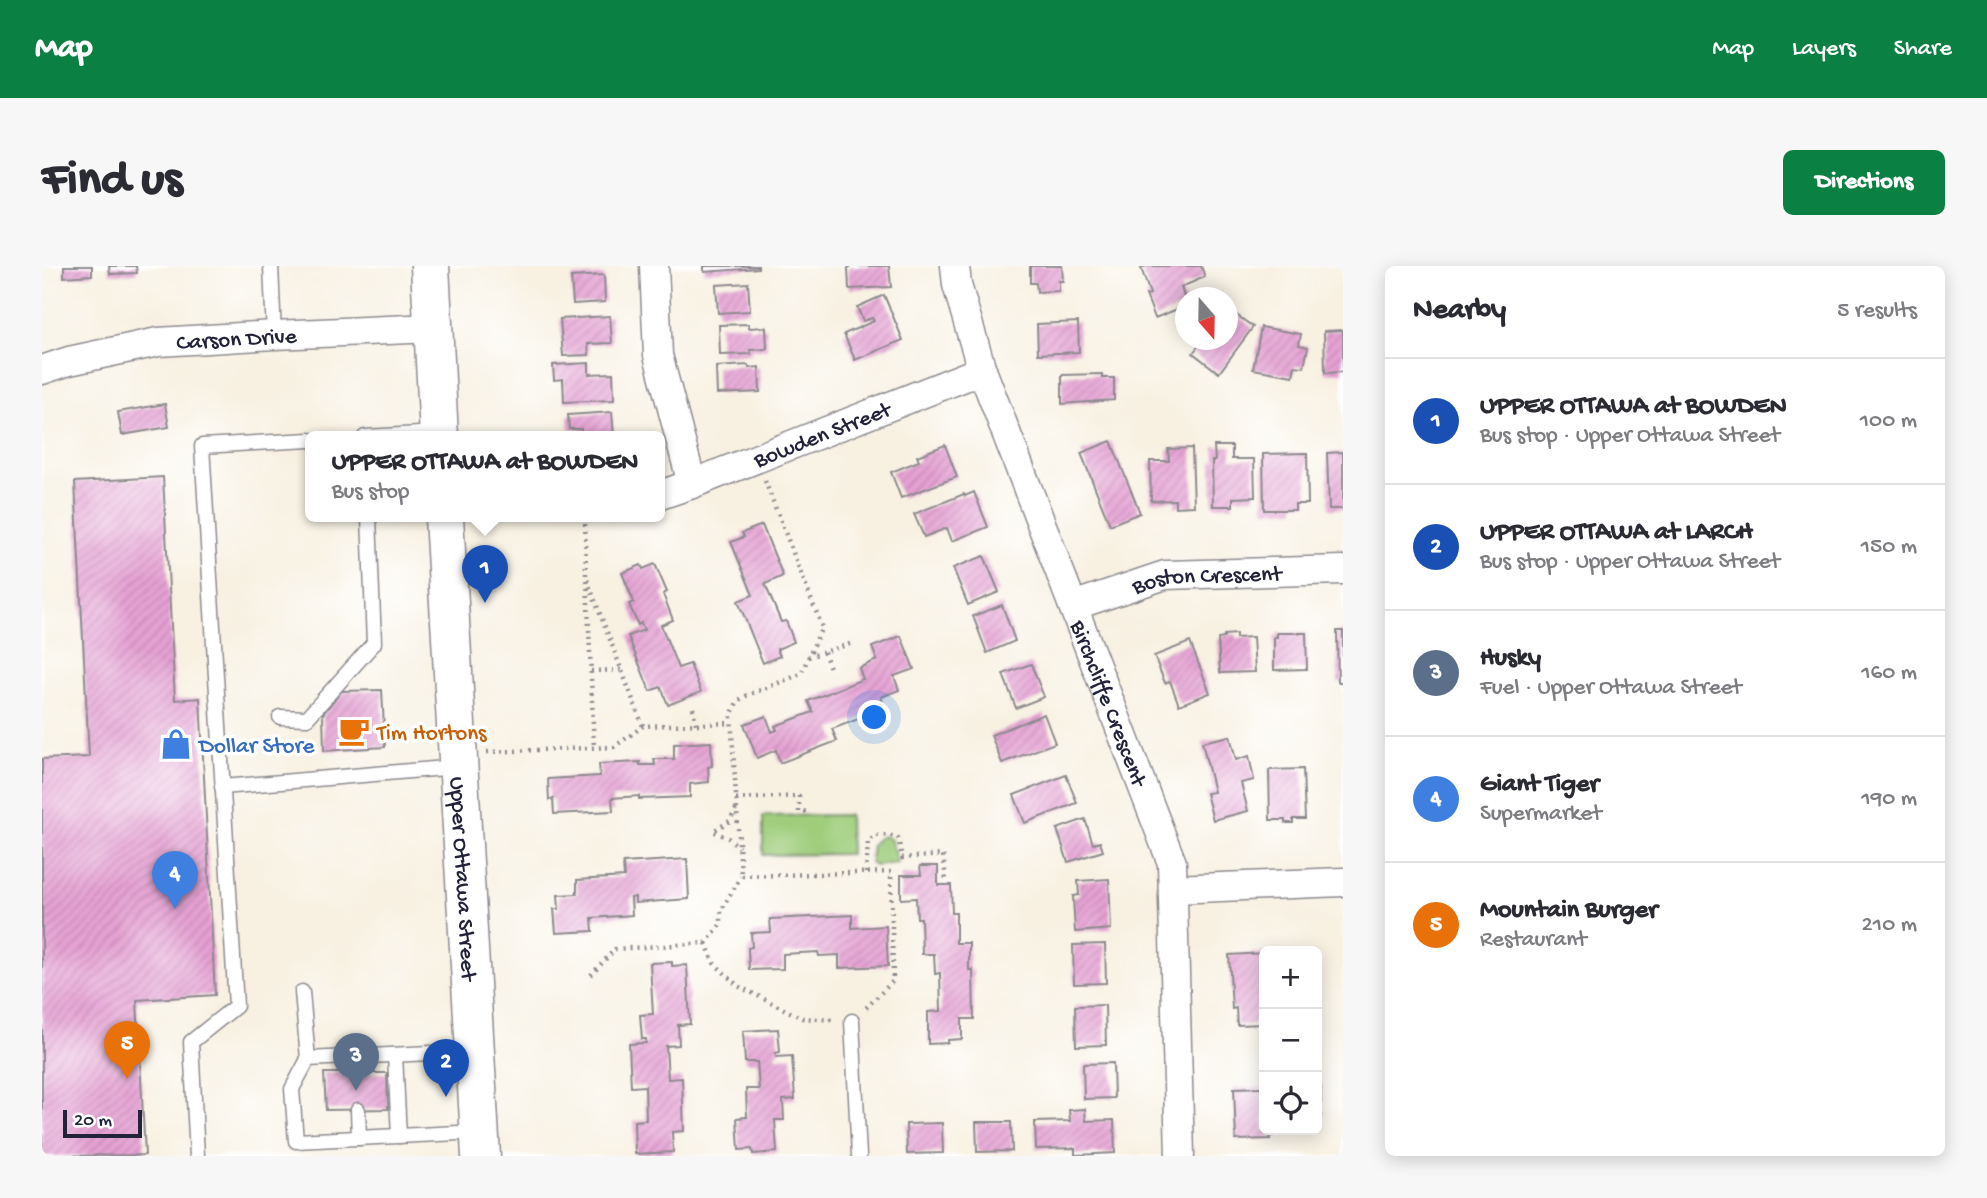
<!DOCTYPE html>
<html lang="en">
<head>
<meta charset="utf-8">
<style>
	:root { --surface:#fff; --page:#f7f7f7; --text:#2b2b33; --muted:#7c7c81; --line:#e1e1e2; --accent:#0b8043 }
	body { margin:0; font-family:"Gochi Hand",sans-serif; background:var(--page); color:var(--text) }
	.controls { position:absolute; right:21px; bottom:21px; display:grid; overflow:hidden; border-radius:10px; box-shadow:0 4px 18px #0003 }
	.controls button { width:63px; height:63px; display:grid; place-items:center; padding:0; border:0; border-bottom:2px solid var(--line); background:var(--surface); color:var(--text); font:35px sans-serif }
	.compass { position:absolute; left:1133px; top:21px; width:63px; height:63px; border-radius:50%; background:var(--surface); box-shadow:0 4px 18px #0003; rotate:160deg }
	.scale { position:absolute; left:21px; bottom:18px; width:79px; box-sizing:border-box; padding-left:7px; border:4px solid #22223b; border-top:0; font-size:19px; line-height:24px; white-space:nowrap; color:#22223b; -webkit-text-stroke:5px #fff; paint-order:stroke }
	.you { position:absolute; left:833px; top:452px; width:24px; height:24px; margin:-18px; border:5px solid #fff; border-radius:50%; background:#1a73e8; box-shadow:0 0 0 10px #1a73e833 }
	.badge { display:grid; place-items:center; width:46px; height:46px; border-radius:50%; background:var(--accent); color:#fff; font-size:23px; font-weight:700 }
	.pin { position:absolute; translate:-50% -58px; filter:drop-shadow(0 2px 4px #0008) }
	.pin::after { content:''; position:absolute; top:37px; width:24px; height:21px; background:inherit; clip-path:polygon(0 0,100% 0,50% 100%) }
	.popup { position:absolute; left:263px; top:165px; width:360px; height:91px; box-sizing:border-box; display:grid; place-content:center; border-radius:10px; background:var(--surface); filter:drop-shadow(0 2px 5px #0005); font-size:23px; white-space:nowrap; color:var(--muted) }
	.popup b { font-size:26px; color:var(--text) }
	.popup::after { content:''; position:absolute; left:50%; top:100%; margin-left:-14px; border:14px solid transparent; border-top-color:var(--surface) }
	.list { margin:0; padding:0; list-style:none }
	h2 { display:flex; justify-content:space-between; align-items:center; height:91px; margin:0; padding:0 28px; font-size:30px }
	h2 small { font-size:23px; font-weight:400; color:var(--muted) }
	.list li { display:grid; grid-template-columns:46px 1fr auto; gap:21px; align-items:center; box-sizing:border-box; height:126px; padding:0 28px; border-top:2px solid var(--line) }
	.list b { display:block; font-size:26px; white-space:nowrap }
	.list p { margin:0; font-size:23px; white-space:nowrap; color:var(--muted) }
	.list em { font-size:23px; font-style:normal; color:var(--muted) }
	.icon { flex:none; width:38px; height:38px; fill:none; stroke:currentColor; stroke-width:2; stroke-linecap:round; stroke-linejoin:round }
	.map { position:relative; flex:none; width:1301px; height:890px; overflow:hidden; border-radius:10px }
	header { display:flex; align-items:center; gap:42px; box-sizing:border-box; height:98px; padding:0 35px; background:var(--accent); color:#fff }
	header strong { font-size:33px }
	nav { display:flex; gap:38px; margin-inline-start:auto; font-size:24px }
	.intro { display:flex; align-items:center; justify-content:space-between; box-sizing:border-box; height:168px; padding:0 42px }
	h1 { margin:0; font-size:49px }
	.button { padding:18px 32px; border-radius:10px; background:var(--accent); color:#fff; font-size:24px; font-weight:700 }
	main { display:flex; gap:42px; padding:0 42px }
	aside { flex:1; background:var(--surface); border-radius:10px; box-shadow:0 4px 18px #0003 }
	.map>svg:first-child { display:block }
</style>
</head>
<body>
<header>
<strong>Map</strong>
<nav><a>Map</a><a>Layers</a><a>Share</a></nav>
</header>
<div class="intro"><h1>Find us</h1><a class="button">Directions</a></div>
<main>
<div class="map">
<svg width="1301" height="890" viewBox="0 0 1301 890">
	<defs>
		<pattern id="building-hatch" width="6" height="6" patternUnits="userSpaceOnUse" patternTransform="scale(1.75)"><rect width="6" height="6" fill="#e5a1d3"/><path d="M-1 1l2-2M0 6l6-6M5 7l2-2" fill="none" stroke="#c48ab6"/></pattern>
	</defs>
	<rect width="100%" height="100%" fill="#fff"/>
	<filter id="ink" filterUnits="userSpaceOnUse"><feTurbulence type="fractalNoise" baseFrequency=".0143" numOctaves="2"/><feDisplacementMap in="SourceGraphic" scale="14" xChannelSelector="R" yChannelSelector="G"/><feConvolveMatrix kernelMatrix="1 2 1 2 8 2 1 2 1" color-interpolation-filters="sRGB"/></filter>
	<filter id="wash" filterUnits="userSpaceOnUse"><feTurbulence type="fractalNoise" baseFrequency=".00686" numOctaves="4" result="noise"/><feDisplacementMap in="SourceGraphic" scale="28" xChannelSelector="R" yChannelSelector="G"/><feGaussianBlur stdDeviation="1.57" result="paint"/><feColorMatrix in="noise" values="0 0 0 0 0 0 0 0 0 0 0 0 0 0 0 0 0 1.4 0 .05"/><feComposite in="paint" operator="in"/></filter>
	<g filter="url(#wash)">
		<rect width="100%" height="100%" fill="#f8f1e2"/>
		<!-- park -->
		<g fill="#9fcd7b" stroke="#60785b" stroke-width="2">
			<polygon points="807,549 808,588 721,589 721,550"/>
			<path d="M843 570 849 574 855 597 833 600 829 597C829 583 827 574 843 570Z"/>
		</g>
		<g id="blocks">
			<!-- building -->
			<g fill="url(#building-hatch)">
				<polygon points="22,0 50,0 50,9 22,11"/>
				<polygon points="67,0 94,0 95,7 68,8"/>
				<polygon points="662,0 716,0 716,2 662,6"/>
				<polygon points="809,0 847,0 849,21 807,23 806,2"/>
				<polygon points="988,0 1020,0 1021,15 1017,15 1017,25 995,26 994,17 988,17"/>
				<polygon points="1104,0 1159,0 1163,11 1139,21 1143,34 1143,40 1113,52 1104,29 1108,28 1099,2"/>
				<polygon points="562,9 563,36 531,38 529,11"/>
				<polygon points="706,17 708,45 676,47 674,19"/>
				<polygon points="842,29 861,74 813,94 802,68 832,55 830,52 821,55 815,41"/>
				<polygon points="1185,42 1211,61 1177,107 1151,87 1161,74 1185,74"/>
				<polygon points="568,50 570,77 546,78 547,89 521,90 518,53"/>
				<polygon points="1036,56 1037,86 996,88 995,58"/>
				<polygon points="707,58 707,62 724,61 725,83 708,84 709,88 678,89 677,59"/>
				<polygon points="1219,61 1259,68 1257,79 1266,81 1262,101 1253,100 1251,110 1211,103"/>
				<polygon points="1301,64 1301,106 1283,107 1282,65"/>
				<polygon points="547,97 547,108 571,107 572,134 522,136 521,113 512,114 511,99"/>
				<polygon points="706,99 707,102 717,101 718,126 675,128 674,101"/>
				<polygon points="1060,108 1060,112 1072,112 1072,134 1020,138 1020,109"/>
				<polygon points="123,138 127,161 80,169 76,146"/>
				<polygon points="570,146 572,171 539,171 539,163 527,163 526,149"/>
				<polygon points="1069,175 1098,247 1068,259 1039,187"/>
				<polygon points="903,179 915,211 859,232 849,206 877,195 875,190"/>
				<polygon points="1172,180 1190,180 1190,193 1212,193 1213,231 1191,232 1191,240 1171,240 1170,195 1173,195"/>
				<polygon points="1150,182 1152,240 1133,241 1133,234 1109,235 1108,195 1127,195 1126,183"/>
				<polygon points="1301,186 1301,243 1287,243 1285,187"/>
				<polygon points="1265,187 1266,238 1253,238 1253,244 1222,244 1221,188"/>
				<polygon points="121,211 133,434 158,432 173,729 95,734 103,889 0,890 0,493 47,491 33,216"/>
				<polygon points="932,226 946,261 910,275 905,262 882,271 872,248 922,228 923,230"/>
				<polygon points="720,259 741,310 723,318 739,356 744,355 752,376 735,383 738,390 721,397 696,335 711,329 689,276 702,271 700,267"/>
				<polygon points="942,290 957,326 926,339 911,302"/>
				<polygon points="613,298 625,326 621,328 631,354 619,359 636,402 648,398 659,426 626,439 619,421 608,425 586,370 602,364 599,357 596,359 587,338 592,336 580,307 599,299 601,303"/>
				<polygon points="960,339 973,375 945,387 931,350"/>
				<polygon points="1295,365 1301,365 1301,416 1296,416"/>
				<polygon points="1235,367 1264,367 1265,403 1232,404 1232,371 1235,371"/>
				<polygon points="1194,368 1194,372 1211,371 1213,406 1178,407 1176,373 1182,372 1182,369"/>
				<polygon points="859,370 872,403 852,410 857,424 839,431 843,443 790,463 795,475 738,497 734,484 715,492 702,458 724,450 730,466 735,464 733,460 771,446 766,435 821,413 817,402 835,394 830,381"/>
				<polygon points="1148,376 1168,427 1137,439 1128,415 1123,417 1112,390"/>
				<polygon points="989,398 1002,431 974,442 961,408"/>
				<polygon points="340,424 343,481 282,485 281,448 299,425"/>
				<polygon points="1002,448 1013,477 960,497 949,469"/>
				<polygon points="1188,470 1194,494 1207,490 1212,514 1199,517 1206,545 1171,554 1164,527 1172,526 1160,476"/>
				<polygon points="669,476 670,500 666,501 667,516 648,518 648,531 597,533 597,530 570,532 571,545 512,548 511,533 507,534 506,513 558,510 557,498 598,496 598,499 613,499 612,493 632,493 632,478"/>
				<polygon points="1261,503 1263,553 1251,553 1251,557 1243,557 1243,554 1228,554 1227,504"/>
				<polygon points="1024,509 1035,537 983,557 972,529"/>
				<polygon points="1043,553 1051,578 1058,576 1061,585 1026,596 1015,563"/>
				<polygon points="645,593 647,633 593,637 593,631 589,632 590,649 550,652 551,665 514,667 512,643 517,643 516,629 535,628 535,614 582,611 581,597"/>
				<polygon points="878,600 896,600 896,619 909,619 910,647 914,647 914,677 927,677 927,704 931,704 932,753 920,753 920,773 906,774 906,777 886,778 886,746 899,745 898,707 893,708 892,688 880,688 879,652 875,652 874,632 859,633 859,609 879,609"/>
				<polygon points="1067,613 1069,663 1033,666 1031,630 1037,629 1036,615"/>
				<polygon points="810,649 810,662 844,660 846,700 797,702 797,689 777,690 776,686 741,688 741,703 707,704 706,682 710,681 709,667 729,666 728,653"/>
				<polygon points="1063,678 1064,717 1032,718 1031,679"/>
				<polygon points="1222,687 1222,758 1195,759 1194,742 1190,743 1187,689"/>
				<polygon points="630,696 630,700 645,699 648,758 636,759 637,779 624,780 626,813 640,812 642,865 630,866 631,886 593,888 592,855 604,854 603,820 589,821 587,778 604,777 604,773 600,773 598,749 611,748 608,697"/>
				<polygon points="1063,739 1064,779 1034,780 1033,740"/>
				<polygon points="736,763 738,786 733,787 734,791 750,790 753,833 741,834 742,854 733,854 735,886 711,888 710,883 697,884 695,852 705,851 704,823 717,823 715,796 703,796 701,765"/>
				<polygon points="1071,797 1072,832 1042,833 1041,798"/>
				<polygon points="282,807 345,807 346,843 284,844"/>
				<polygon points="1275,820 1279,820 1279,851 1275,852"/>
				<polygon points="1222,821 1222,864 1231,864 1231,870 1227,870 1228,873 1194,874 1192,822"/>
				<polygon points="1043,843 1044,855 1072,854 1073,887 1033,889 1033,882 994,883 993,856 1028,855 1027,844"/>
				<polygon points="934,856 969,856 970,885 935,886"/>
				<polygon points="900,857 901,887 865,888 864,858"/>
			</g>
		</g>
	</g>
	<g filter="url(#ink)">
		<use href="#blocks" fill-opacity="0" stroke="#8d8a8e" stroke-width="2"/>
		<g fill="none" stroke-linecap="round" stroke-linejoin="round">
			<defs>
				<g id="service">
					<polyline points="229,0 232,69"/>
					<polyline points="323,171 396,167"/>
					<polyline points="238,451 265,452 332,377 327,251"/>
					<polyline points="180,521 415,501"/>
					<polyline points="260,726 266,793"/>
					<polyline points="810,755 817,890"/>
					<polyline points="430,785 266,793 250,823 254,875 437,866"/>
					<polyline points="353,789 357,870"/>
					<polyline points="316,844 317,872"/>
					<polyline points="155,890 149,776 194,740 160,180 268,174"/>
				</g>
				<g id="minor">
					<polyline points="612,0 616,89 650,218"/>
					<path id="s1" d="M913 0 915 19 940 104 1130 597 1138 890"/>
					<path id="s2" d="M0 104 27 95 116 76 232 69 391 62"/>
					<path id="s3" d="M618 229 650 218 940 104"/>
					<path id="s4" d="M1031 340 1123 309 1301 304"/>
					<polyline points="1131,623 1301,616"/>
				</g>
				<g id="secondary">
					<polyline points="388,0 397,171"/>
					<path id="s5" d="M402 251 439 890"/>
				</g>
			</defs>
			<!-- service casing -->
			<use href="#service" stroke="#8d8a8e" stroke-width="17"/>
			<!-- minor casing -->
			<use href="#minor" stroke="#8d8a8e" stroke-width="31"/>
			<!-- secondary casing -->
			<use href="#secondary" stroke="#8d8a8e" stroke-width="41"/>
			<!-- path -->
			<g stroke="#8d8a8e" stroke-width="4.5" stroke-dasharray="2 5" stroke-linecap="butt">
				<polyline points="723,215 780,361 759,408 701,431 695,436 689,450 699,610 849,606 851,715 824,742"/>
				<polyline points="543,251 544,311 601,460"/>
				<polyline points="545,315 552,482"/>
				<polyline points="782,386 788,402"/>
				<polyline points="766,391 811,377"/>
				<polyline points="549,405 580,404"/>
				<polyline points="651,442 654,458"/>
				<polyline points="445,486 572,481 601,460 689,457"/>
				<polyline points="694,533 757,530 757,546 767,545"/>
				<polyline points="694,543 688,555 671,565 686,572 697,581"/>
				<polyline points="824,607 826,576 833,570 846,569 856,572 860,592 901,589 904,614"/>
				<polyline points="664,677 672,697 696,720 760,752 793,754"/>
				<polyline points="549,709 573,683 664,677 679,658 679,645 699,610"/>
			</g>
			<!-- service -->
			<use href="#service" stroke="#fff" stroke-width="14"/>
			<!-- minor -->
			<use href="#minor" stroke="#fff" stroke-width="28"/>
			<!-- secondary -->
			<use href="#secondary" stroke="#fff" stroke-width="38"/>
		</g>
	</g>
	<!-- icons -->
	<defs>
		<symbol id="cafe-bare" viewBox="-9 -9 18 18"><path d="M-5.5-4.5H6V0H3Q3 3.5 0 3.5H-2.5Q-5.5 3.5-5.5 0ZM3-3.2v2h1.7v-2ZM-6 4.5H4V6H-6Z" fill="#e8710a" stroke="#fff" stroke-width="2.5" paint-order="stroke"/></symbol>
		<symbol id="shop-bare" viewBox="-9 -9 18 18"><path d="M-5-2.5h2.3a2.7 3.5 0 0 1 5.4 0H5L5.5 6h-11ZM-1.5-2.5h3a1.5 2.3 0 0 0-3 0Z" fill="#3f7fe0" stroke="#fff" stroke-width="2.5" paint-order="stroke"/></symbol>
	</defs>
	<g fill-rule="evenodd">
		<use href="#cafe-bare" x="290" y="443" width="44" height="44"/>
		<use href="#shop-bare" x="112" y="456" width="44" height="44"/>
	</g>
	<g text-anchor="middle" stroke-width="7" stroke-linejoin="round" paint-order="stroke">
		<!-- street labels -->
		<g font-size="23" fill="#22223b" stroke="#fff">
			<text dy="8" stroke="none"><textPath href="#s2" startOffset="198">Carson Drive</textPath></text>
			<text dy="8" stroke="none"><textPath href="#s3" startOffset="173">Bowden Street</textPath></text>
			<text dy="8" stroke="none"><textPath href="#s4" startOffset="138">Boston Crescent</textPath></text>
			<text dy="8" stroke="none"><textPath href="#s1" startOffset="464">Birchcliffe Crescent</textPath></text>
			<text dy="8" stroke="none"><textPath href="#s5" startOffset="362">Upper Ottawa Street</textPath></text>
		</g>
		<!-- food labels -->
		<g font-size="23" fill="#c56008" stroke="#fff" text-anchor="start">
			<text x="335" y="473">Tim Hortons</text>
		</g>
		<!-- shop labels -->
		<g font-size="23" fill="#366cbe" stroke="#fff" text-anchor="start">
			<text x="157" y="486">Dollar Store</text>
		</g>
	</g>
</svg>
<div class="controls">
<button>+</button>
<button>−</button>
<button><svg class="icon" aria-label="locate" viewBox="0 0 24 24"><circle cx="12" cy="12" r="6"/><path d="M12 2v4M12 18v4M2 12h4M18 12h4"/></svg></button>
</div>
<svg class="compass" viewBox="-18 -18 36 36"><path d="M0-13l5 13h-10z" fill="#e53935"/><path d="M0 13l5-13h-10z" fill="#7c7c81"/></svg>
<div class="scale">20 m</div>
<div class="you"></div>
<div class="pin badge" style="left:443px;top:337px;background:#1a4fb4">1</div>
<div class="popup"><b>UPPER OTTAWA at BOWDEN</b>Bus stop</div>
<div class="pin badge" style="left:404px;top:831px;background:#1a4fb4">2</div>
<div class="pin badge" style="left:314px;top:825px;background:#5c6f8a">3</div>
<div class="pin badge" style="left:133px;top:643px;background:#3f7fe0">4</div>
<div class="pin badge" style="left:85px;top:813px;background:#e8710a">5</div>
</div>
<aside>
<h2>Nearby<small>5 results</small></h2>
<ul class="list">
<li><span class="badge" style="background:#1a4fb4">1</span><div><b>UPPER OTTAWA at BOWDEN</b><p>Bus stop · Upper Ottawa Street</p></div><em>100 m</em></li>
<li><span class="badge" style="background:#1a4fb4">2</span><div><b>UPPER OTTAWA at LARCH</b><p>Bus stop · Upper Ottawa Street</p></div><em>150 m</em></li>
<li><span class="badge" style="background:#5c6f8a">3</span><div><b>Husky</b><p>Fuel · Upper Ottawa Street</p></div><em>160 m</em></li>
<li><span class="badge" style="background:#3f7fe0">4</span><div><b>Giant Tiger</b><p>Supermarket</p></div><em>190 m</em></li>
<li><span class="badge" style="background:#e8710a">5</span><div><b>Mountain Burger</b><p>Restaurant</p></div><em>210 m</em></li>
</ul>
</aside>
</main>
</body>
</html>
